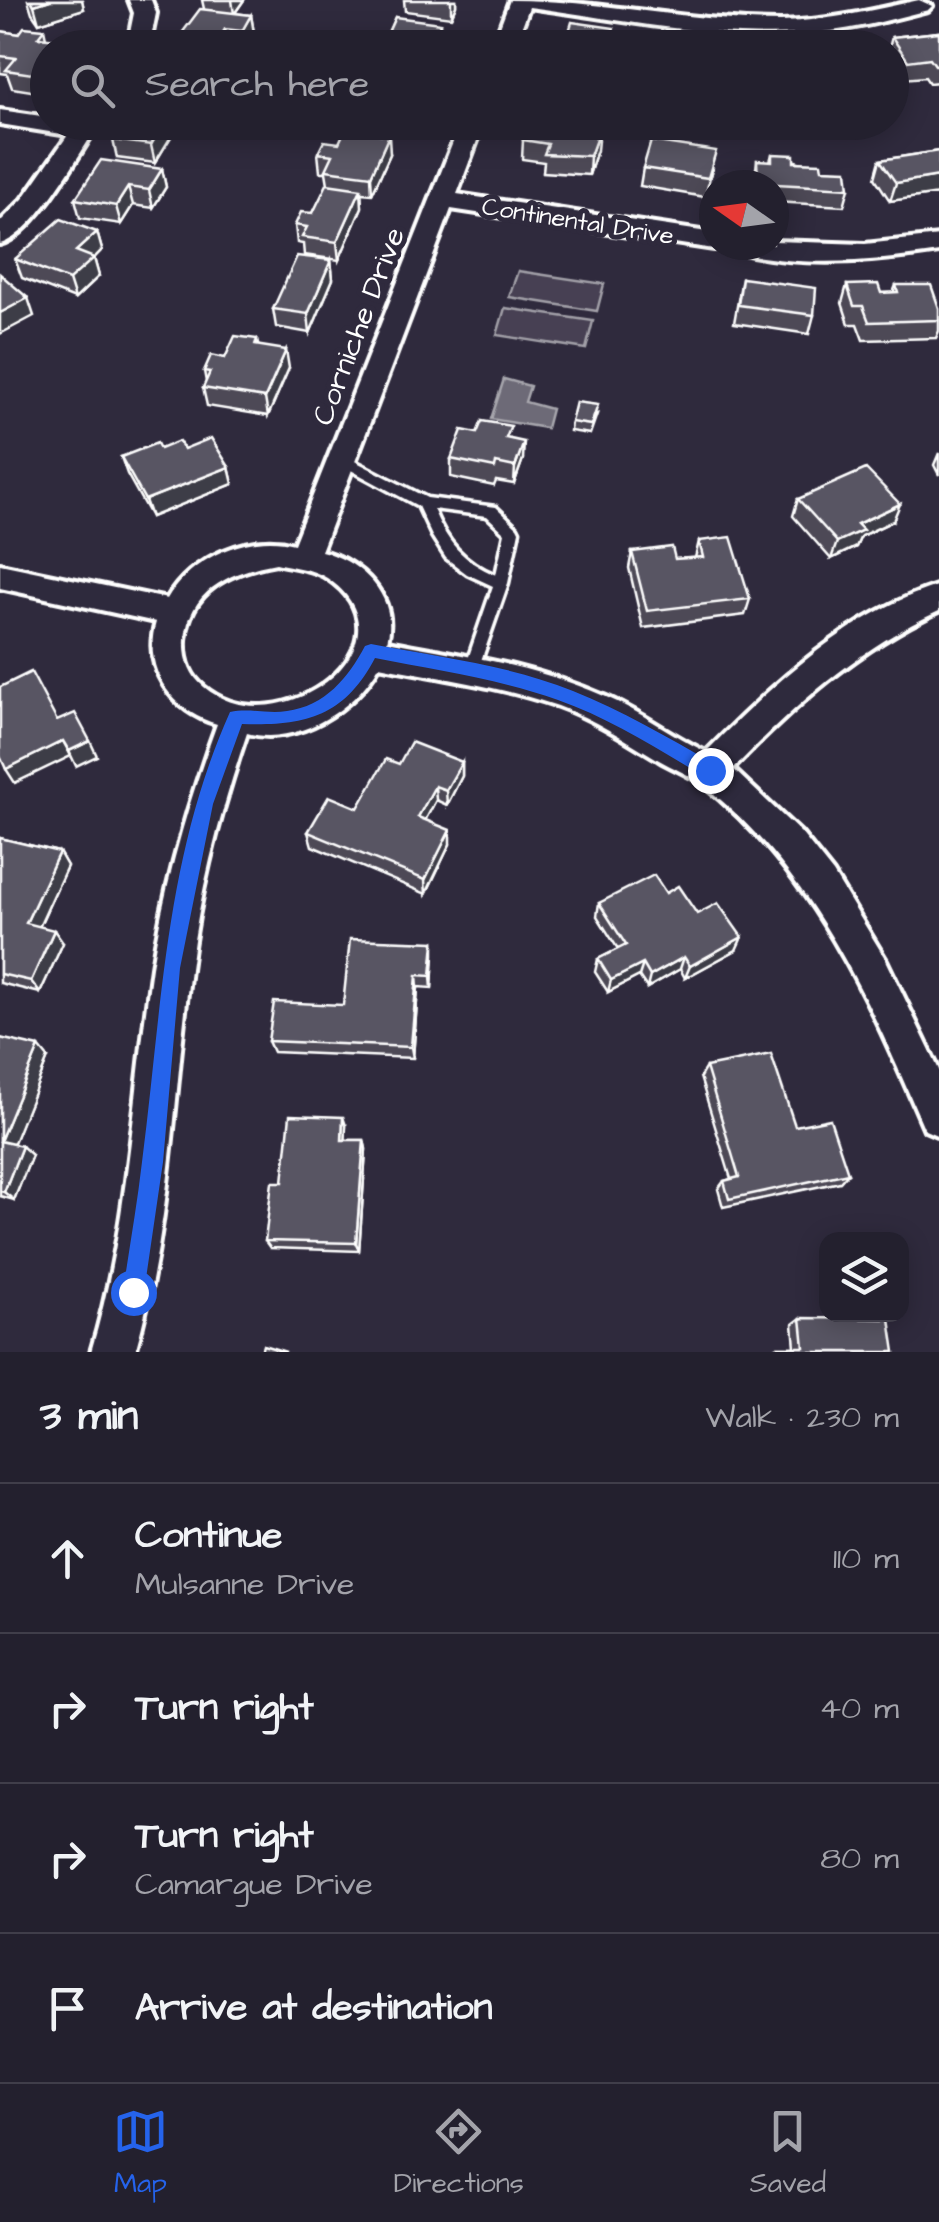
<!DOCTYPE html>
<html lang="en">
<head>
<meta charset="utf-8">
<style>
	:root { --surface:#23202e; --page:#2b2836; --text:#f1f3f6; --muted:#a3a3aa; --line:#403e4a; --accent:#2563eb }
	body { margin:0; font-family:"Architects Daughter",sans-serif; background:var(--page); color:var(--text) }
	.controls { position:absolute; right:30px; bottom:30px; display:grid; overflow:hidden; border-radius:20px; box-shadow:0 5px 25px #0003 }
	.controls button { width:90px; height:90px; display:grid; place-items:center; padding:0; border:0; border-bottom:2px solid var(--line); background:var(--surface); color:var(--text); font:50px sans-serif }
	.compass { position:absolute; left:699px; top:170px; width:90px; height:90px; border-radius:50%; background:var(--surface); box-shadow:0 5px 25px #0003; rotate:284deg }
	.stop { position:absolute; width:30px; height:30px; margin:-22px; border:8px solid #2563eb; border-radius:50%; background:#fff }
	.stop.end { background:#2563eb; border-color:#fff; box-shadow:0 2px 10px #0008 }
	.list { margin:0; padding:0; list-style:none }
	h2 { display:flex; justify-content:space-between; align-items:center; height:130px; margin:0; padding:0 40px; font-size:42px }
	h2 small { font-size:32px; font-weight:400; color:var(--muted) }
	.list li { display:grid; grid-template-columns:65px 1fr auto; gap:30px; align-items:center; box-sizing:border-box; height:150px; padding:0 40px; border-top:2px solid var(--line) }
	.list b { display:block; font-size:38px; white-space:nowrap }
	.list p { margin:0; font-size:32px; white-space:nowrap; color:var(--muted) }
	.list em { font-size:32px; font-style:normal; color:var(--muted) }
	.icon { flex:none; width:55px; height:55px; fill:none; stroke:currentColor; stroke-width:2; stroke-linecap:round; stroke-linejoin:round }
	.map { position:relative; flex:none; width:939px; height:1352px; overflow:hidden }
	.search { position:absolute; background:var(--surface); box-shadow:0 5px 25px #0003; left:30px; right:30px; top:30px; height:110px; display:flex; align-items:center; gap:25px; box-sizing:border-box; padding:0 35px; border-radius:55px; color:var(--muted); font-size:38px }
	.sheet { height:730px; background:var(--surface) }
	nav { display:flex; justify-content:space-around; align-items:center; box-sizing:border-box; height:140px; border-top:2px solid var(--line); background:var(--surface); font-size:28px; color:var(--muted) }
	nav a { display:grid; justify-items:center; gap:5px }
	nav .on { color:var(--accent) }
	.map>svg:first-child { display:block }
</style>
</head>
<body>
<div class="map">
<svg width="939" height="1352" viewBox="0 0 939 1352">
	<rect width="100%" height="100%" fill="#2f2a3d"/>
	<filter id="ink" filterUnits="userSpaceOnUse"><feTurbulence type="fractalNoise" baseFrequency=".01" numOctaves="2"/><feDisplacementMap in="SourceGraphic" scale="20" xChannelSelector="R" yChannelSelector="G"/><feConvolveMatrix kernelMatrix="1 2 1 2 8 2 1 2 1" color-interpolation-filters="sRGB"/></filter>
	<g filter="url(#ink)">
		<!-- green -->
		<g fill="#464152" stroke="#a2a0a8" stroke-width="2.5">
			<polygon points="518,271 604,284 597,311 509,297"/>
			<polygon points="505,308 593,321 586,349 497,335"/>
		</g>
		<!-- water -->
		<polygon fill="#6d6a77" stroke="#a7a6ad" stroke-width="2.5" points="504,379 530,386 525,402 551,409 546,428 491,419"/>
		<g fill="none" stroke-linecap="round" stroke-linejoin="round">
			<defs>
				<path id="lane" d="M341 454 427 498 496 507 517 527 519 531 508 583 476 675H466L464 671 493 586 467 574 446 558 432 536 418 506 336 462 334 459 336 456ZM433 509 487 516 505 533 496 575C463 562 446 541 433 509Z"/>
				<g id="street">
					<polygon points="129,0 151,0 156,13 149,48 127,48 134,13"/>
					<path d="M510 0C601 0 690 22 781 22 828 21 874 10 919 0L932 6 928 10C886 21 843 32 799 34 709 39 618 19 529 7L514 48H492Z"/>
					<path d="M0 110 48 117V122H100C80 152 35 235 0 244V222L23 199 68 135 0 124Z"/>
					<path d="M461 122H484L457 194 714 233V245H724L714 249 451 209 321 551C361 561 399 597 387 641 460 655 535 665 604 696 640 711 671 735 706 752 773 684 847 615 939 585V611C858 648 794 706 733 769L801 833 833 873 886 960 939 1070V1136L925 1130C870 1002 813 869 699 782 687 773 672 768 659 760 626 740 594 719 558 706 500 686 439 678 379 666 356 708 297 747 247 733 221 809 200 888 190 969 173 1098 171 1226 135 1352H91C129 1226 133 1097 152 967 165 884 188 803 217 724 172 711 142 669 156 622L0 588V564L167 599C191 558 248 532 294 544ZM276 563C292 567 314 569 327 578 421 641 280 750 204 687 189 675 184 658 185 640 189 589 232 571 276 563Z"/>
					<path d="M939 236V252C873 262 799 268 734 251L730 245H774V241L865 244Z"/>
				</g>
			</defs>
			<!-- lane casing -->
			<use href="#lane" stroke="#fff" stroke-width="7"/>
			<!-- street casing -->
			<use href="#street" stroke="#fff" stroke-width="8"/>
			<!-- lane -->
			<use href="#lane" fill="#2f2a3d" fill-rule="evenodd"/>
			<!-- street -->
			<use href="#street" fill="#2f2a3d" fill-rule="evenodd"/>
		</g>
		<!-- wall -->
		<g fill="#4d4956" stroke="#fff" stroke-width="2.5">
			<polygon points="28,0 82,0 84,9 39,23 32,13"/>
			<polygon points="202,0 244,0 235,13 251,15 254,33 246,48 177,48 176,41 204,9"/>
			<polygon points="404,0 456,0 456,5 451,17 405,11"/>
			<polygon points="395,17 441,41 438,48 381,48"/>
			<polygon points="44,29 46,38 38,92 12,88 7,74 0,73 0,31 19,34"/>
			<polygon points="939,32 939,82 929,83 925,77 903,79 892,62 892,48 889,48 892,37"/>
			<polygon points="353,122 396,122 391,133 353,128"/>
			<polygon points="530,122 564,122 564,126 597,150 589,175 543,172 544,162 522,159 523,140"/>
			<polygon points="175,130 155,163 117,158 113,140"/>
			<polygon points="939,151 939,194 890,201 875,178 880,160"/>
			<polygon points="318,153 390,154 372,194 361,193 362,207 339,260 304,255 303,244 297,243 295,225 313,213 328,184 326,172 320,172"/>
			<polygon points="772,154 822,169 849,188 844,206 774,202 774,185 754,185 757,160 770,161"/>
			<polygon points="643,168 712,169 705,197 640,186"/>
			<polygon points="162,169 166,187 153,208 133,205 121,224 80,218 75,199"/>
			<polygon points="97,232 102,250 94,258 99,276 75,299 22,278 15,259"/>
			<polygon points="331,260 333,279 310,333 276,327 273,309"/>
			<polygon points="742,278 814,315 809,334 734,323"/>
			<polygon points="847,285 881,293 893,293 896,285 939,308 939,331 936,338 863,340 857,324 849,324 842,303"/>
			<polygon points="257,339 258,345 289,368 268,416 207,406 203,388 206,382 204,371"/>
			<polygon points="597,414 590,434 570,431 571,422"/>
			<polygon points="510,439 523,459 514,484 496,481 494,486 451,477 451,459"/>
			<polygon points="160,449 184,449 229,467 233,484 151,517 127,474 121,457"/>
			<polygon points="939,453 939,475 934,465"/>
			<polygon points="798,499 893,521 861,536 856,547 831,559 793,516"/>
			<polygon points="699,541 750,599 745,615 643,628 629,568 632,552 675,559 695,558"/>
			<polygon points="462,762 462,776 447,805 436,800 425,820 450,844 426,894 312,846 308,832 358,808 399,764"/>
			<polygon points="0,838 59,852 67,866 39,927 63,943 40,993 0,983"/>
			<polygon points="666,893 697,914 736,950 685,978 680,969 647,988 639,976 608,992 595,972 598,959 618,949 597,916 599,903"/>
			<polygon points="434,942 432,988 418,987 413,1058 273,1052 268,1041 343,1005"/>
			<polygon points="0,1038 48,1058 13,1144 32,1155 14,1200 0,1196"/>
			<polygon points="706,1067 795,1126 848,1173 840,1182 723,1207 718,1189 724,1181 731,1179 700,1077"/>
			<polygon points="346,1126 345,1140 364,1140 366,1149 359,1251 270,1248 265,1241 283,1182"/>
			<polygon points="801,1318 895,1352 769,1352 777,1347 795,1347 793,1324"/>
		</g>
		<!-- shaded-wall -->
		<g fill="#3e3c46" stroke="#fff" stroke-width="2.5">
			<polygon points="50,0 82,0 84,9 39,23 34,5"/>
			<polygon points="232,0 244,0 234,14"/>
			<polygon points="451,0 456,0 456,5 451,17"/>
			<polygon points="251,15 254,33 245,48 242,31"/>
			<polygon points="440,23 441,41 438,48 434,48 434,38"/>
			<polygon points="225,29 228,47 215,48 215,46"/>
			<polygon points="48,53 48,78 38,92 32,74"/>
			<polygon points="164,122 173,122 175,130 155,163 151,145"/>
			<polygon points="599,131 597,150 589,175 590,156"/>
			<polygon points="389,135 390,154 372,194 371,176"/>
			<polygon points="162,169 166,187 153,208 149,190"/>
			<polygon points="939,176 939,194 890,201 896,183"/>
			<polygon points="128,187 133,205 121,224 116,206"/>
			<polygon points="361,189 362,207 339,260 337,242"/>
			<polygon points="97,232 102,250 94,258 99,276 75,299 69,280 76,251"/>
			<polygon points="331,260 333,279 310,333 308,314"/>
			<polygon points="28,298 34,316 0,334 0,313"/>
			<polygon points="286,350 289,368 268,416 265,398"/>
			<polygon points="524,442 523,459 514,484 515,467"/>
			<polygon points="229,467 233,484 151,517 145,500"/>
			<polygon points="900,504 893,521 861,536 856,547 831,559 837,542 857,524"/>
			<polygon points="63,741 71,756 15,783 6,769"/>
			<polygon points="90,741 97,756 76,766 69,751"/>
			<polygon points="462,762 462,776 447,805 446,790"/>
			<polygon points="435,786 436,800 419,832 418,817"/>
			<polygon points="450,830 450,844 426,894 425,880"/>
			<polygon points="59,852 67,866 35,936 26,923"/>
			<polygon points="54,930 63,943 40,993 31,981"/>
			<polygon points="742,937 736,950 685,978 690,966"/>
			<polygon points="434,942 434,955 432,988 431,976"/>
			<polygon points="684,957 680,969 647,988 650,976"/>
			<polygon points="643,964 639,976 608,992 611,980"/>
			<polygon points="417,975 418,987 413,1058 411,1047"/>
			<polygon points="39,1047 48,1058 11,1150 0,1141"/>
			<polygon points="343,1117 346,1126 345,1149 342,1140"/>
			<polygon points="364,1140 366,1149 359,1251 356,1243"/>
			<polygon points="22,1146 32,1155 14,1200 4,1192"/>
		</g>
		<!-- building -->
		<g fill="#595564" stroke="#fff" stroke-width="2.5">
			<polygon points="31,0 50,0 34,5"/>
			<polygon points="200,9 251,15 242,31 225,29 215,46 176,41"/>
			<polygon points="395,17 440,23 434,38 422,36 417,48 381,48"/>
			<polygon points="572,22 614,28 612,35 625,37 622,45 611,44 610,48 564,48"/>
			<polygon points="24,27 44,29 38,37 58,39 52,48 48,48 48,53 32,74 6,70 16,58 0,56 0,31 19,34"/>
			<polygon points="939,32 939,65 935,65 930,58 908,61 892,37"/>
			<polygon points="721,42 747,46 747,48 719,48"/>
			<polygon points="840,44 842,48 817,48 816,45"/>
			<polygon points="124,122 164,122 151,145 113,140"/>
			<polygon points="530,122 559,122 558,125 599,131 590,156 544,154 548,144 523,140"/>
			<polygon points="345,130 389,135 371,176 326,170 333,155 318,153 324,141 339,143"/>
			<polygon points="651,141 716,151 708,178 643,168"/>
			<polygon points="939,151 939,176 896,183 880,160"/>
			<polygon points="772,154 794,155 794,162 821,163 822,169 847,170 849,188 758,183 757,160 772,161"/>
			<polygon points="101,160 162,169 149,190 128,187 116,206 75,199"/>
			<polygon points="327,184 361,189 337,242 302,237 307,227 295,225 301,212 313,213"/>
			<polygon points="61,219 97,232 76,251 94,258 69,280 15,259"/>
			<polygon points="297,256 331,260 308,314 273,309"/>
			<polygon points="0,274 28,298 0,313"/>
			<polygon points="742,278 816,288 814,315 738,305"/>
			<polygon points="878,284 881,293 898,292 896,285 931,285 939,308 939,320 869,322 863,306 854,306 847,285"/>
			<polygon points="235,336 257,339 255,345 286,350 265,398 203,388 210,372 204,371 211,355 225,358"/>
			<polygon points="576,402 598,405 591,425 571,422"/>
			<polygon points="482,421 511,426 506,438 524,442 515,467 496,463 495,468 451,459 462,430 477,433"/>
			<polygon points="211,438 229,467 145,500 121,457 157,443 160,449 179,441 184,449"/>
			<polygon points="866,469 900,504 857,524 863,530 837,542 798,499"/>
			<polygon points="731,537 750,599 647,611 632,552 672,547 675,559 703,557 699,541"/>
			<polygon points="31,672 57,721 75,713 90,741 69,751 63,741 6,769 0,756 0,687"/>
			<polygon points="411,742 462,762 446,790 435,786 418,817 450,830 425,880 308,832 329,796 358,808 386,759 399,764"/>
			<polygon points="0,838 59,852 26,923 54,930 31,981 0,974"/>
			<polygon points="654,875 666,893 678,886 697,914 718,903 742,937 690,966 684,957 650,976 643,964 611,980 598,959 626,945 599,903"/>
			<polygon points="350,939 434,942 431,976 417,975 411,1047 268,1041 274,1002 343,1005"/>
			<polygon points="0,1038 39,1047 0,1141 22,1146 4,1192 0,1191"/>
			<polygon points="771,1054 795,1126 830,1119 848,1173 729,1199 724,1181 739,1177 706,1067"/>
			<polygon points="290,1115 343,1117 342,1140 364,1140 356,1243 265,1241 272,1182 283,1182"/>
			<polygon points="801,1318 890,1319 895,1352 777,1352 777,1347 804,1347"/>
			<polygon points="263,1345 286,1352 261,1352"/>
		</g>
	</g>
	<!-- route -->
	<path fill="#2563eb" d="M371 644C438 657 509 665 573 691 623 711 669 738 716 765L718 770 710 778 703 776C657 748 609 718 558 700 499 679 436 670 375 658 344 717 305 726 242 724L213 804 180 968 163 1162 144 1292 141 1299 133 1302 126 1299 123 1292C129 1249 137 1206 142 1162 162 1008 165 857 230 712 249 708 268 714 287 711 325 706 348 678 365 646Z"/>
	<g text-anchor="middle" stroke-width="10" stroke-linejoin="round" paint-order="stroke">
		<!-- far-street labels -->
		<g font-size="25" fill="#fff" stroke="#2f2a3d">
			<text transform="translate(578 220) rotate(9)" y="9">Continental Drive</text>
		</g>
		<!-- street labels -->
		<g font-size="30" fill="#fff" stroke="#2f2a3d">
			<text transform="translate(358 326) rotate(-69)" y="10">Corniche Drive</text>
		</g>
	</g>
</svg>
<div class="controls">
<button><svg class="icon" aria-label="layers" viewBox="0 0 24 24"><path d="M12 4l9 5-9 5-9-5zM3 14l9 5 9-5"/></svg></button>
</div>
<svg class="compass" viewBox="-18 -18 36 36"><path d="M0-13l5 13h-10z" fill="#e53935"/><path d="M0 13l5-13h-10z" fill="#a3a3aa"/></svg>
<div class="stop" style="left:133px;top:1292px"></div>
<div class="stop end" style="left:710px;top:770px"></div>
<div class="search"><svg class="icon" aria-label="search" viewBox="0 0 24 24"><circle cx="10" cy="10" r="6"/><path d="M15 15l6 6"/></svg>Search here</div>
</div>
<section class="sheet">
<h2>3 min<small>Walk · 230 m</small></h2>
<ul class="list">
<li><svg class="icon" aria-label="ahead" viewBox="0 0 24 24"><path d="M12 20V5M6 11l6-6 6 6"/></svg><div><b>Continue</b><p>Mulsanne Drive</p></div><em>110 m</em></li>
<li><svg class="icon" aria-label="right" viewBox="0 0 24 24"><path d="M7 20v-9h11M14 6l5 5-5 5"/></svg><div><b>Turn right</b></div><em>40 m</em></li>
<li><svg class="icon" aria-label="right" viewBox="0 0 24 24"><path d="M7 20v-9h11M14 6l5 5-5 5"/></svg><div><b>Turn right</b><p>Camargue Drive</p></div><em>80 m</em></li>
<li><svg class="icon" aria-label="arrive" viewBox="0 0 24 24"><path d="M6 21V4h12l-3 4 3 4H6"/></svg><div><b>Arrive at destination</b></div></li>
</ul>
</section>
<nav>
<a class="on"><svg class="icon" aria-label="map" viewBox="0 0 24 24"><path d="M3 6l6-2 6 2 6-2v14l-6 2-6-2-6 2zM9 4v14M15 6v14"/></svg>Map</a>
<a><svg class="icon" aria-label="directions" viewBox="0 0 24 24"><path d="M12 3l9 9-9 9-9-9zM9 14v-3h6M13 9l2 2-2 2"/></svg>Directions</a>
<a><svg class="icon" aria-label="saved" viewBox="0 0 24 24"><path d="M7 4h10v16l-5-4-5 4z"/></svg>Saved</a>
</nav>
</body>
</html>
